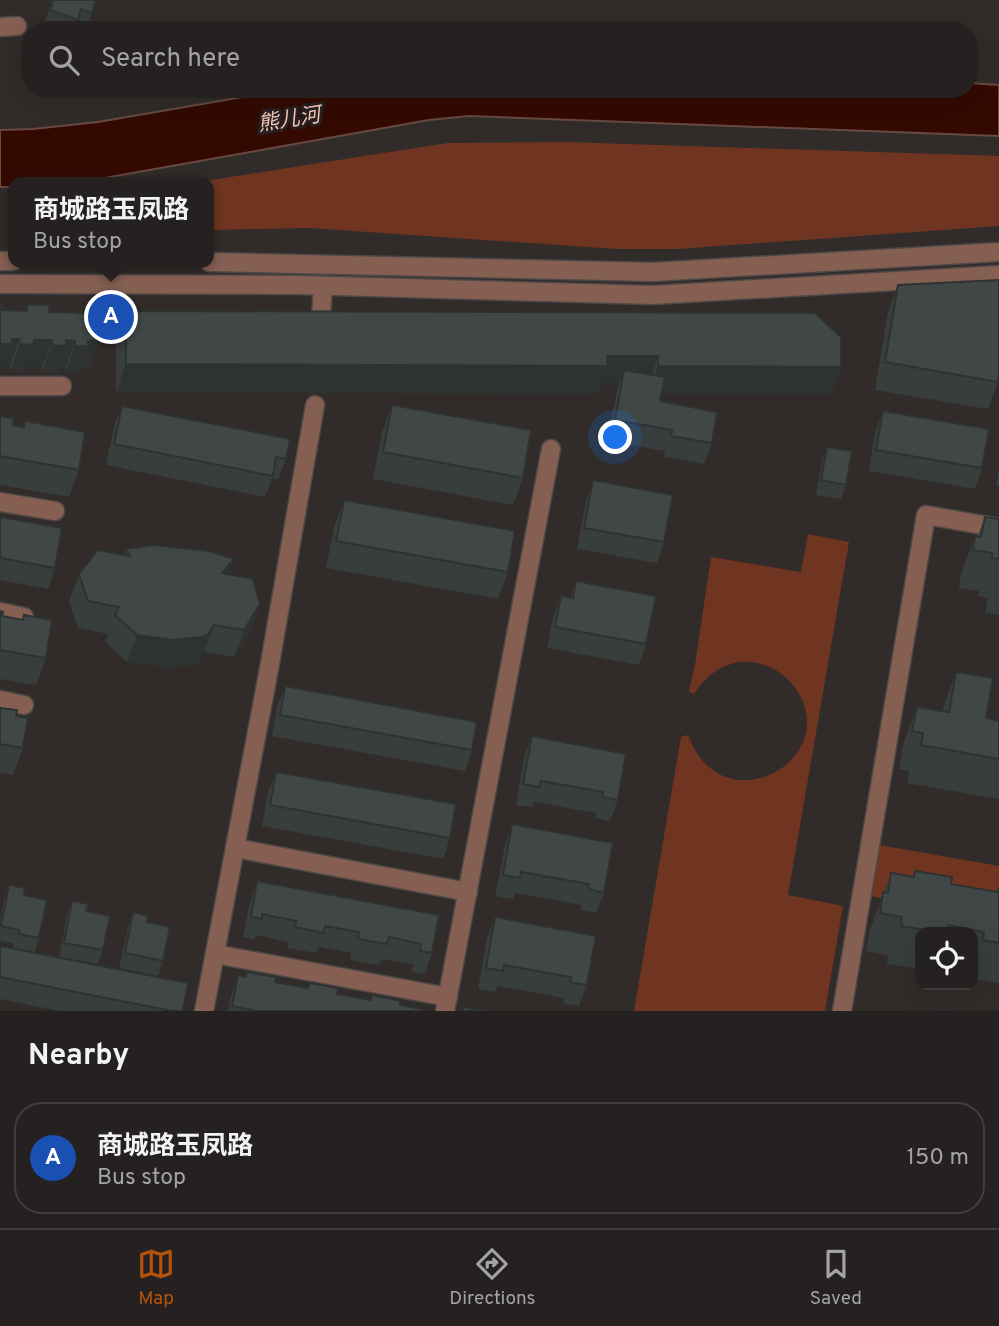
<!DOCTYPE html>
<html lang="en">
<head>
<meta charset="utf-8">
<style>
	:root { --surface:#252120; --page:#312e2d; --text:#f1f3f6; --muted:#a3a3a5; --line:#423e3e; --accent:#b45309 }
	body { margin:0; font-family:Overpass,"Noto Sans SC",sans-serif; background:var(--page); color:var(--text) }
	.controls { position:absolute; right:21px; bottom:21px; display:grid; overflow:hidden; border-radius:14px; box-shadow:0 7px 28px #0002 }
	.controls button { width:63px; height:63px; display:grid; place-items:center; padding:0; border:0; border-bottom:2px solid var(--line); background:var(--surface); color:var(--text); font:35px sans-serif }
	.you { position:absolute; left:616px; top:438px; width:24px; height:24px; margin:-18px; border:5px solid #fff; border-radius:50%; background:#1a73e8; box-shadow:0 0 0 10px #1a73e833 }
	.badge { display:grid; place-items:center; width:46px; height:46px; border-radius:50%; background:var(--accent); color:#fff; font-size:23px; font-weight:700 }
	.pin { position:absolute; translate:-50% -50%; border:4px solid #fff; box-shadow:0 2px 7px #0006 }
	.popup { position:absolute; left:8px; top:177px; width:206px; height:91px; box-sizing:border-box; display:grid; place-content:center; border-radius:14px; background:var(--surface); filter:drop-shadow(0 2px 5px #0005); font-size:23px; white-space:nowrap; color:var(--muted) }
	.popup b { font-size:26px; color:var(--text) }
	.popup::after { content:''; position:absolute; left:50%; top:100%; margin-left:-14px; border:14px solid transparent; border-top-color:var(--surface) }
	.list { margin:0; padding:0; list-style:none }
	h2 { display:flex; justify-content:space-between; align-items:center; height:91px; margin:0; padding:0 28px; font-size:30px }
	h2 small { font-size:23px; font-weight:400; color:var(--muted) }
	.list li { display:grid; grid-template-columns:46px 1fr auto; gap:21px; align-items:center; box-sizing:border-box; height:112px; margin:0 14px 14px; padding:0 14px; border:2px solid var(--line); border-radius:28px }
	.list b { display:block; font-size:26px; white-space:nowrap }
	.list p { margin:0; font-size:23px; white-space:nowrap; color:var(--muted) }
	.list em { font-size:23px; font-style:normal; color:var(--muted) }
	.icon { flex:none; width:38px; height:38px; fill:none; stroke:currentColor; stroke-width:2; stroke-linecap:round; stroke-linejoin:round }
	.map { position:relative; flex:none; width:999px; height:1011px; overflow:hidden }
	.search { position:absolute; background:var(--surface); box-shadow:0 7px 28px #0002; left:21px; right:21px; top:21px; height:77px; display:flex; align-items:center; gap:18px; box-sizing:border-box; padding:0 24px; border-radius:28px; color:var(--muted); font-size:26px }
	.sheet { height:217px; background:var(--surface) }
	nav { display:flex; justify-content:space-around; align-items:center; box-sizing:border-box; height:98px; border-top:2px solid var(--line); background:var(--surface); font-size:19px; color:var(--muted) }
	nav a { display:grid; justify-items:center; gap:4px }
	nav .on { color:var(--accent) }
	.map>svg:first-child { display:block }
</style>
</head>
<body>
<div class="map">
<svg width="999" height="1011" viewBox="0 0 999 1011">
	<rect width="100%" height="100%" fill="#312c2a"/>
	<!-- green -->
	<g fill="#703521">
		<polygon points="566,142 999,156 999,226 677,249 617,249 309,228 209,230 209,182 198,182 448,143"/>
		<path d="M808 534 849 542 788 895 843 906 825 1011H634L681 737 688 735C722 828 844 760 796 689 786 674 769 664 751 662 726 660 707 674 694 694L689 691 695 665 711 557 801 572Z"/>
		<polygon points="879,845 999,866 999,919 870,896"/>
	</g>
	<!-- water -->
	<polygon fill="#340a00" stroke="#684a42" stroke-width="2" points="969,83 999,85 999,136 469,116 429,120 82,182 13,182 13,187 0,187 0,130 33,129 98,122 290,89 969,89"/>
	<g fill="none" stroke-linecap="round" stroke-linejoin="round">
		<defs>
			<g id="minor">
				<polyline points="0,27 17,26"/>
				<polyline points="0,261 13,261"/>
				<polyline points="209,262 653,272 999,252"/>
				<polyline points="0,284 299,285 653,295 999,275"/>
				<polyline points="320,330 323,286"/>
				<polyline points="0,386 62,386"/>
				<polyline points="0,502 55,511"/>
				<polyline points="0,612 24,617"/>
				<polyline points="0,700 24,705"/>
				<polyline points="235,848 468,892"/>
				<polyline points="215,954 448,997"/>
				<polyline points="204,1011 269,669 315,405"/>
				<polyline points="445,1011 551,449"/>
				<polyline points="842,1011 926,515 999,528"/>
			</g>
		</defs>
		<!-- minor casing -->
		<use href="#minor" stroke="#4d4846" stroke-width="21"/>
		<!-- minor -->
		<use href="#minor" stroke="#855f52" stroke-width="18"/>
	</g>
	<!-- wall -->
	<g fill="#383d3d">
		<polygon points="52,0 96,0 86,30 42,30"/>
		<polygon points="898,285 998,382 988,409 875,390 888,312"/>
		<polygon points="0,305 2,310 25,311 27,305 49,312 99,341 89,368 80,368 78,373 65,373 65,368 58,368 57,373 42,372 42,367 25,367 24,372 10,371 10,366 4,366 2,371 0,371"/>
		<polygon points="126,311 841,367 831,394 662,394 660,401 712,443 704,464 664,457 665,451 607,441 617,391 619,383 601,383 597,394 116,392 116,338"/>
		<polygon points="392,405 523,478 513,505 373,479 382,432"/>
		<polygon points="122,406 286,459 278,480 272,478 265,497 106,465 114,426"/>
		<polygon points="883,411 982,468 975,489 869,471 875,432"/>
		<polygon points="0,416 13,425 23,427 25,421 79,470 69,497 0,485"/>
		<polygon points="827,447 846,485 841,499 816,495 822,461"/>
		<polygon points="999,468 999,486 996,485"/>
		<polygon points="593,480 664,542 657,563 577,549 586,501"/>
		<polygon points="344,500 508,572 498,599 326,568 334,527"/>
		<polygon points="1,517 55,568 48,589 0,580 0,521"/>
		<polygon points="985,517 999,519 999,615 985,613 988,598 978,596 979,591 959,588 961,574 975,536 978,536"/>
		<polygon points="126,549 228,574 260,604 251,631 234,657 204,652 199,662 191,665 164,667 127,662 105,642 108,634 78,628 69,601 79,574 124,555"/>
		<polygon points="576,581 646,644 639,665 547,648 553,617 561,596 570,598"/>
		<polygon points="0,611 2,616 23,620 24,615 46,658 36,685 0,679"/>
		<polygon points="956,672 986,718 999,721 999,799 907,783 909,771 899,769 903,745 917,707 942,711"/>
		<polygon points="285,686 472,750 465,771 272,736 277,707"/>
		<polygon points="0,708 16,716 23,748 13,775 0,773"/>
		<polygon points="532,736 618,800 610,821 595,818 596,813 534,802 532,807 516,805 524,757"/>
		<polygon points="276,772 450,838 443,859 262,826 268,792"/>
		<polygon points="512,824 604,893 596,913 580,910 581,905 515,893 513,899 495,896 505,845"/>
		<polygon points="915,871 951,884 996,892 999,887 999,983 973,979 973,932 920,932 920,969 887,964 888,955 866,951 870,930 891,873 913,877"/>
		<polygon points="257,881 439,915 432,953 425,974 412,972 413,964 382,959 379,965 350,960 351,953 319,947 316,953 287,948 288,942 256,935 254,940 243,937 250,902"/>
		<polygon points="9,885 24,895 39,938 34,953 13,948 14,944 0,941 0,921 4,900"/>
		<polygon points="72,901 86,911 103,950 98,964 59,957 67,915"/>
		<polygon points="133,912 147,922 163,961 158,976 119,968 128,927"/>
		<polygon points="495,917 587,985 579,1006 563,1003 564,998 498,986 495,992 478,989 487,938"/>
		<polygon points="0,946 183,1011 60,1011 0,999"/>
		<polygon points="238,975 308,988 310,983 337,994 370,1000 372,995 421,1011 228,1011 231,996"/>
	</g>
	<!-- shaded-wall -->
	<g fill="#2e3232">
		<polygon points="12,339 19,339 10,366 4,366 2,371 0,371 0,344"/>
		<polygon points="34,340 52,340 42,367 25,367 24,372 10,371 20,344"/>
		<polygon points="66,340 75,341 65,368 58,368 57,373 42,372 52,345"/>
		<polygon points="88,341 99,341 89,368 80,368 78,373 65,373 75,346"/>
		<polygon points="607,356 658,356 649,383 624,370 619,383 601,383 597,394 116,392 126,364"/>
		<polygon points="658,366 841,367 831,394 649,394"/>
		<polygon points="234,559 224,586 222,573"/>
		<polygon points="260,604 251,631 234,657 244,630"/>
		<polygon points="214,625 204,652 199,662 191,665 164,667 127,662 137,635"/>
	</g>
	<!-- building -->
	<g fill="#414747" stroke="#2e3232" stroke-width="2">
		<polygon points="53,0 96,0 92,13 81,9 78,20 50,10"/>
		<polygon points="999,280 999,375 998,382 885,362 898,285"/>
		<polygon points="0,305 2,305 2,310 27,311 27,305 50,305 49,312 100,313 99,341 88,341 88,346 75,346 75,341 66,340 66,346 52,345 52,340 34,340 33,345 20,344 19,339 12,339 12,344 0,344"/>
		<polygon points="126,311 815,313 841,337 841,367 658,366 658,356 607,356 607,366 126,364"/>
		<polygon points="624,370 665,377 660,401 717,412 712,443 671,436 672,430 615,420"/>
		<polygon points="392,405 531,430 523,478 383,452"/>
		<polygon points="122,406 290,439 286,459 276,457 273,476 114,444"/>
		<polygon points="883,411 989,429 982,468 876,450"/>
		<polygon points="0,416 14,418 13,425 24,427 25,421 85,432 79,470 0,456"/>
		<polygon points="827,447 852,451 846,485 821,480"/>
		<polygon points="593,480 673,495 664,542 584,528"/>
		<polygon points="344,500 515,531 508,572 336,541"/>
		<polygon points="1,517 62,528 55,568 0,558 0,524"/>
		<polygon points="985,517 999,519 999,559 992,558 992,553 973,550 975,536 981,537"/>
		<polygon points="153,545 210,551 234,559 222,573 253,579 260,604 244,630 214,625 208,635 201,637 174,640 137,635 115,615 119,607 88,601 79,574 98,550 130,556 126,549"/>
		<polygon points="576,581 656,596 646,644 555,627 561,596 573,598"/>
		<polygon points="0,611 3,612 2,616 23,620 24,615 52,620 46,658 0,650"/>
		<polygon points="956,672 993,678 986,718 999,721 999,759 921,745 923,733 912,731 917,707 949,712"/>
		<polygon points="285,686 477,722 472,750 280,715"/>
		<polygon points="0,708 17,710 16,716 28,718 23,748 0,744"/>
		<polygon points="532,736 626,754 618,800 602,797 603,792 541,781 539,787 523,784"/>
		<polygon points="276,772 456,804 450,838 270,805"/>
		<polygon points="512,824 613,843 604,893 588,889 589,884 521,872 520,878 503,875"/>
		<polygon points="915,871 952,877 951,884 997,892 999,887 999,943 983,940 984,932 948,925 947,932 939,932 901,926 902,917 880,913 883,892 888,893 891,873 914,877"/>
		<polygon points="257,881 439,915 432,953 420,951 421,944 389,937 387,944 358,939 359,932 325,926 324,933 295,927 296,921 262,914 262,919 251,917"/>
		<polygon points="9,885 25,888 24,895 47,900 39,938 19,934 19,930 1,926"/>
		<polygon points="72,901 88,904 86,911 110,916 103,950 64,943"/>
		<polygon points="133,912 148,916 147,922 170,927 163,961 125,953"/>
		<polygon points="495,917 596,936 587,985 570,982 571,977 504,965 503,971 486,968"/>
		<polygon points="0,946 188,983 183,1011 172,1011 0,977"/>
		<polygon points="247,972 276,977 275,982 308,988 310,983 338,988 337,994 371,1000 372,995 401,1001 400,1005 422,1009 421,1011 257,1011 232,1006 238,975 246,977"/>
		<polygon points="463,1007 485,1011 463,1011"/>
	</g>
	<g text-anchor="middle" stroke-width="6" stroke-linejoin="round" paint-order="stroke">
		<!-- water labels -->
		<g font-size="21" font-style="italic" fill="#f8c8b7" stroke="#272221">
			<text transform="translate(289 119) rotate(-9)" y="7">熊儿河</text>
		</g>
	</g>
</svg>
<div class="controls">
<button><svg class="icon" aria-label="locate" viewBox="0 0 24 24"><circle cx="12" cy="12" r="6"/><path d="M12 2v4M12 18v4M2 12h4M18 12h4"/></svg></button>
</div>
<div class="you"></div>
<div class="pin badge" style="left:111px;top:317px;background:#1a4fb4">A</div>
<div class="popup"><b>商城路玉凤路</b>Bus stop</div>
<div class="search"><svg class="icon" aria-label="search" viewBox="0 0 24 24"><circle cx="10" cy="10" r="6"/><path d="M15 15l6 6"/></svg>Search here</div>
</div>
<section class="sheet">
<h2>Nearby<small></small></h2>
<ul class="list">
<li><span class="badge" style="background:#1a4fb4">A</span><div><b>商城路玉凤路</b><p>Bus stop</p></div><em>150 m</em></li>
</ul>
</section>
<nav>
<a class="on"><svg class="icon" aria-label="map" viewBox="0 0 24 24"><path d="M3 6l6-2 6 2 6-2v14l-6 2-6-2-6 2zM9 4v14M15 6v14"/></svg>Map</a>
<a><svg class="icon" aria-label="directions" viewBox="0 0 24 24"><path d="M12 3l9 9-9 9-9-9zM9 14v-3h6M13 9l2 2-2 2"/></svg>Directions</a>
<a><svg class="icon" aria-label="saved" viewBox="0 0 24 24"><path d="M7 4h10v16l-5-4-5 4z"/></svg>Saved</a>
</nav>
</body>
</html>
